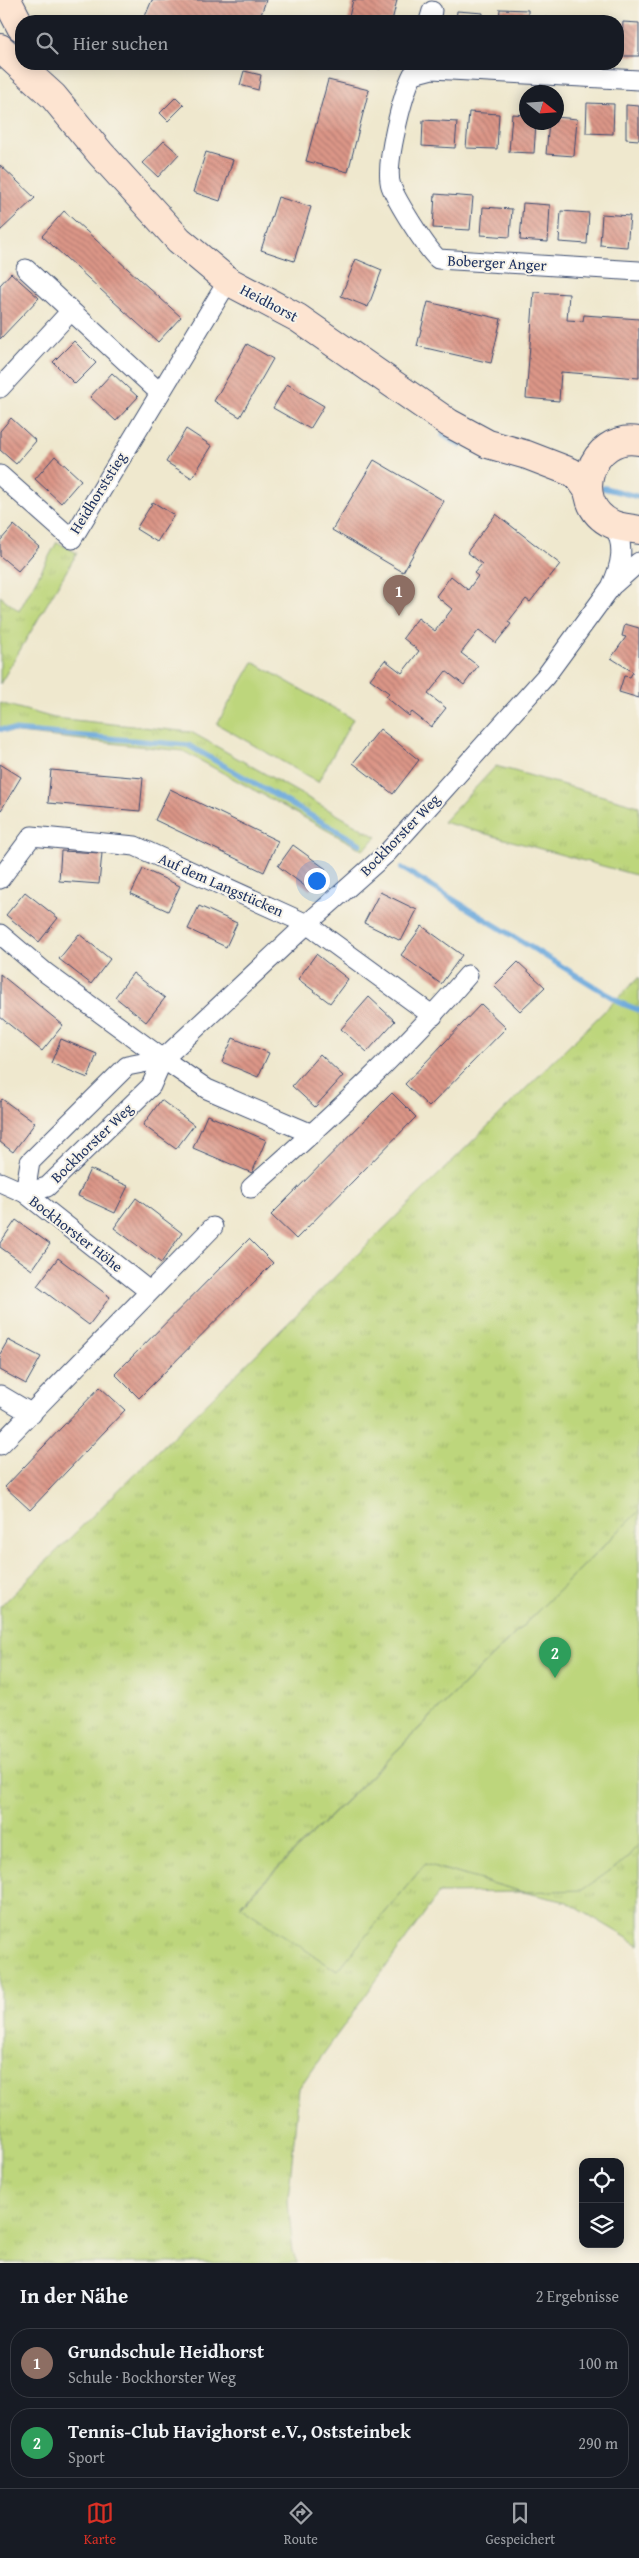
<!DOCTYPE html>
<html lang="de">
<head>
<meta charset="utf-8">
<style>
	:root { --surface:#171b24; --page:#20242c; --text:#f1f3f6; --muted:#9ea1a6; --line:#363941; --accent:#d93025 }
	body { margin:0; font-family:"Gentium Book Plus",serif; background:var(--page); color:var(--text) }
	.controls { position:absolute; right:15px; bottom:15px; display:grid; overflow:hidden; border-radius:10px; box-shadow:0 2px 12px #0003 }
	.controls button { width:45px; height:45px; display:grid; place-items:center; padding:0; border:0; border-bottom:1px solid var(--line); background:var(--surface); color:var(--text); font:25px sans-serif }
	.compass { position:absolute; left:519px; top:85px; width:45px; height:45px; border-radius:50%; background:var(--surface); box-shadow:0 2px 12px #0003; rotate:107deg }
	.you { position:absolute; left:316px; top:880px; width:18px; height:18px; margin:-12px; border:4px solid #fff; border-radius:50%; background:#1a73e8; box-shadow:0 0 0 8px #1a73e833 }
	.badge { display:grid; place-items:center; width:32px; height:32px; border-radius:50%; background:var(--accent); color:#fff; font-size:16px; font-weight:700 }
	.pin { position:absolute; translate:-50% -41px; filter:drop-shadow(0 1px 2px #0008) }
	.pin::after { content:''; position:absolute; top:26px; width:18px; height:15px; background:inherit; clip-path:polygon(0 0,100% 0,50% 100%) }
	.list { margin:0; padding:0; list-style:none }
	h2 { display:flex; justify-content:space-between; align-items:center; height:65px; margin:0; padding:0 20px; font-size:21px }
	h2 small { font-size:16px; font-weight:400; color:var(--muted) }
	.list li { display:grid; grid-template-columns:32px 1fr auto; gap:15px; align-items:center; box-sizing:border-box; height:70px; margin:0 10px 10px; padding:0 10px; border:1px solid var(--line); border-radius:20px }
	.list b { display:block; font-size:19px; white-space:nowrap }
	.list p { margin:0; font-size:16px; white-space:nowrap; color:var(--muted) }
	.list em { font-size:16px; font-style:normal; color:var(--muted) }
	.icon { flex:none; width:28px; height:28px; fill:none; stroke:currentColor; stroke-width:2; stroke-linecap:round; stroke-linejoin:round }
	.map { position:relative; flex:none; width:639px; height:2263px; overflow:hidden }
	.search { position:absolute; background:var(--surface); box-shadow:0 2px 12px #0003; left:15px; right:15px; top:15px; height:55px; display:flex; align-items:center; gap:12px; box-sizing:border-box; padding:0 18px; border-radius:20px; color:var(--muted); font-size:19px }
	.sheet { height:225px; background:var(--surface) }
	nav { display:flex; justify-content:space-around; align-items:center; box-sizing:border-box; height:70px; border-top:1px solid var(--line); background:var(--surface); font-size:14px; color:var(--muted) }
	nav a { display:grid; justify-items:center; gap:2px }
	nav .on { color:var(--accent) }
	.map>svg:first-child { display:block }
</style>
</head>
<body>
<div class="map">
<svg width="639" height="2263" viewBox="0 0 639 2263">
	<defs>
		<pattern id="grass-tufts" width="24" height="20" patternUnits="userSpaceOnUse" patternTransform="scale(1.25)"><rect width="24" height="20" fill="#bdd67b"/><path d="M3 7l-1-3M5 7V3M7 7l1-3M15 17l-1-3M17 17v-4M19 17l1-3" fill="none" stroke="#a2b86d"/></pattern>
		<pattern id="building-back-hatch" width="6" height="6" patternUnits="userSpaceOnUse" patternTransform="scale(1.25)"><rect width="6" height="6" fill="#dc9687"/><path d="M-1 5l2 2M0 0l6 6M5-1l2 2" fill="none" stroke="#b27b72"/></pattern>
	</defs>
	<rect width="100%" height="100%" fill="#f7f3e8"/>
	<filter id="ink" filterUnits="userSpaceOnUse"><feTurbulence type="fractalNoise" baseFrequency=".02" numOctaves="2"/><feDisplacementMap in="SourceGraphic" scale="10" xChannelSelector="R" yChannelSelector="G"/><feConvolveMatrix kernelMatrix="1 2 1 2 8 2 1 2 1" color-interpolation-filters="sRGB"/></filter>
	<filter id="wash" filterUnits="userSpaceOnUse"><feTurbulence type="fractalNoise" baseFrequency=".0096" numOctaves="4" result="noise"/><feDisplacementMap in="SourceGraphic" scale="20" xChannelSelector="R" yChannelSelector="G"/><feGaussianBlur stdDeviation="1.12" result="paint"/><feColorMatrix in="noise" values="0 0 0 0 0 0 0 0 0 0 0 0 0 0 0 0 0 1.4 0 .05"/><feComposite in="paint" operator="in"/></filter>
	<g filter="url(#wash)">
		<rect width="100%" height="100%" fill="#efe8ce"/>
		<!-- grass -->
		<g fill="url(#grass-tufts)" stroke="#6c826c">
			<polygon points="57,542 77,553 0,684 0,596 19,611"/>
			<polygon points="0,703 54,718 191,732 377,837 363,850 183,751 0,731"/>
			<polygon points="496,766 639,806 639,876 443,822"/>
			<polygon points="639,977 639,1511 240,1905 337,1971 425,1864 523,1892 624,1861 639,1844 639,1945 567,1902 523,1892 439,1893 299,2088 288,2201 293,2252 297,2263 0,2263 0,1607"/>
		</g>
		<!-- pitch -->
		<g fill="#bdd67b" stroke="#6c826c">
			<polygon points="253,662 353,719 318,782 217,724"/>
			<polygon points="639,1511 639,1844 624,1861 582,1890 523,1892 425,1864 337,1971 240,1906"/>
		</g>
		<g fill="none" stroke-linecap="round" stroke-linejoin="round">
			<!-- stream -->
			<g stroke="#6aa8dc" stroke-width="5.5">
				<polyline points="443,435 460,446"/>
				<polyline points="498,462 525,469"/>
				<polyline points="604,488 639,497"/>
				<polyline points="0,729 188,745 360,844"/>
				<polyline points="402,868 623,1004 639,1010"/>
			</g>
		</g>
		<g id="blocks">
			<!-- building -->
			<g fill="url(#building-back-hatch)">
				<polygon points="152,0 266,0 259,21 143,21"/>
				<polygon points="353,0 397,0 392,21 348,21"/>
				<polygon points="500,9 528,10 528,21 499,21"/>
				<polygon points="457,11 483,13 482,21 456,21"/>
				<polygon points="541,17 567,19 567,21 541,21"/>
				<polygon points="623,22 639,23 639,56 621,56"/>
				<polygon points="360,64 382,64 380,69"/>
				<polygon points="244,71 261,75 258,90 240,85"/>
				<polygon points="328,80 369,90 348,172 306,161"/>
				<polygon points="176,97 184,105 168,121 160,113"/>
				<polygon points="587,103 614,104 613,134 586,133"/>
				<polygon points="626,105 639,106 639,140 626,139"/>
				<polygon points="469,112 499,114 497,149 466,148"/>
				<polygon points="512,114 526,115 526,122 536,122 534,153 509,152"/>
				<polygon points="556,117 577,119 574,156 546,154 549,122 556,122"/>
				<polygon points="423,120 457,122 455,148 422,146"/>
				<polygon points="164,141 179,154 158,177 143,163"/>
				<polygon points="206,152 233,160 220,201 193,192"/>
				<polygon points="0,165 35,198 0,231"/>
				<polygon points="435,194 473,197 470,230 433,228"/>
				<polygon points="278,197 311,207 294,261 261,250"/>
				<polygon points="523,203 550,205 548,242 520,240"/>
				<polygon points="483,207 512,209 510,237 481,235"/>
				<polygon points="64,211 181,317 158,342 42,236"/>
				<polygon points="561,211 589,213 587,244 559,242"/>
				<polygon points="602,214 630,216 627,247 600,245"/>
				<polygon points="356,259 382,270 368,307 341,296"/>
				<polygon points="11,273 39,298 0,339 0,285"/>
				<polygon points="534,292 569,294 567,320 583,321 584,315 639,319 639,378 561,372 559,401 526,398"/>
				<polygon points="428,302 501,319 491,363 417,346"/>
				<polygon points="74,341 96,363 75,384 53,362"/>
				<polygon points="247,344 273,359 240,417 214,401"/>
				<polygon points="112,373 138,397 116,421 90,397"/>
				<polygon points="287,384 324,406 310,429 273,408"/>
				<polygon points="11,418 36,441 16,464 0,450 0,431"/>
				<polygon points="186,429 212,446 192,478 166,462"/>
				<polygon points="55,456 81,480 61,503 35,479"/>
				<polygon points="374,460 444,501 403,572 332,530"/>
				<polygon points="153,502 174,515 157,542 136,529"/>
				<polygon points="496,514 560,564 530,602 526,599 508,622 511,624 496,643 479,630 461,653 478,666 464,685 446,671 428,694 446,708 431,727 412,712 409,716 386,697 389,693 370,679 385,660 402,673 419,651 403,638 418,618 435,631 452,609 436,596 451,576 468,590 478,576 474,573 482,564 467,552"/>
				<polygon points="14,525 39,547 18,571 0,556 0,541"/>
				<polygon points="625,624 639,628 639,698 619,692 624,676 630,677 633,672 611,658 626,637 622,636"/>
				<polygon points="380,729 419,760 393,794 353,763"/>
				<polygon points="0,764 21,777 0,812"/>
				<polygon points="51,770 143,778 140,811 48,803"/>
				<polygon points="170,789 278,841 264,872 155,820"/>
				<polygon points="293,845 326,869 310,890 278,866"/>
				<polygon points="61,851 102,853 99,884 59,881"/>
				<polygon points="143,869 180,886 168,911 131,894"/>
				<polygon points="25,892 58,918 39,942 6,915"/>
				<polygon points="380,892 417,910 401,941 364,923"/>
				<polygon points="199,906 237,923 226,947 188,929"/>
				<polygon points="422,926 462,955 441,984 401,955"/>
				<polygon points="79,934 110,959 91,984 59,959"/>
				<polygon points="316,954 348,979 330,1003 298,979"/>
				<polygon points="518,962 545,987 520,1011 494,986"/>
				<polygon points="133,973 165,998 146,1022 115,997"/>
				<polygon points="0,974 63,1025 42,1051 0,1017"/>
				<polygon points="369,997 395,1021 367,1052 341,1029"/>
				<polygon points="481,1004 506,1028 429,1107 405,1084"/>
				<polygon points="233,1038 269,1053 258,1077 222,1062"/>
				<polygon points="61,1039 97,1054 88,1078 51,1063"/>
				<polygon points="320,1054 343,1076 315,1107 292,1086"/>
				<polygon points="392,1093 416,1117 296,1239 271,1215"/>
				<polygon points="2,1099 35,1123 13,1152 0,1142 0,1102"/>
				<polygon points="161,1100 194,1125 176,1149 143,1125"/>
				<polygon points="207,1115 266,1140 252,1173 193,1148"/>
				<polygon points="90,1169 128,1186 115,1213 78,1196"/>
				<polygon points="136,1198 182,1233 161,1263 114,1228"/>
				<polygon points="16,1220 50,1244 32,1270 0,1247 0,1243"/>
				<polygon points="249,1239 273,1263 139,1398 115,1374"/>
				<polygon points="58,1258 110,1297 89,1325 37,1286"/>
				<polygon points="8,1340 41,1357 26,1384 0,1370 0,1354"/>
				<polygon points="100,1387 125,1410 30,1510 5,1487"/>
			</g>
		</g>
	</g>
	<g filter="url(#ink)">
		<use href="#blocks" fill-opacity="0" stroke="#3b4b6f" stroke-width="1"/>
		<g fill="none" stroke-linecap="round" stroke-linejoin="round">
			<defs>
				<g id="street">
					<polyline points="429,21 432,11"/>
					<path d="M639 80 432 69 413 74C403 93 384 166 391 186 397 202 426 248 438 259L639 271"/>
					<polyline points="26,269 160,393"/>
					<polyline points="0,388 70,312"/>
					<polyline points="0,475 72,539 228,281"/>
					<polyline points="614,584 639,562"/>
					<polyline points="0,879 32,836 135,846 307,924 433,1016"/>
					<polyline points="0,934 46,973 163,1059 207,1089 312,1134"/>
					<path d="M163 1059 151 1086 47 1187 25 1193 30 1162 127 1066 163 1059 307 924 387 853 545 677 611 587C621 566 626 545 613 525"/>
					<polyline points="0,1182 25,1193 149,1291"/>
					<path d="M251 1188C327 1121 402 1052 468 975"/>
					<polyline points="0,1395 32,1414"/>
					<polyline points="0,1445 213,1227"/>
				</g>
				<g id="secondary">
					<polyline points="7,0 21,27"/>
					<polyline points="0,48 53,96 100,153 179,240 228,281 298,318 449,423 488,444 527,455 571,472 580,479 588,490"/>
					<path d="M639 441C591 432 567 503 612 524 620 528 631 528 639 530"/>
				</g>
			</defs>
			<!-- street casing -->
			<use href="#street" stroke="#3b4b6f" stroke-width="21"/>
			<!-- secondary casing -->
			<use href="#secondary" stroke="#3b4b6f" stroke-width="30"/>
			<!-- street -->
			<use href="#street" stroke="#fff" stroke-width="19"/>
			<!-- secondary -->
			<use href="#secondary" stroke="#fde4d1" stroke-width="28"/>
		</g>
	</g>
	<g text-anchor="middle" stroke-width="4" stroke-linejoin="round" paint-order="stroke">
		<!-- street labels -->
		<g font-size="15" fill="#1b2f5e" stroke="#f7f3e8">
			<text transform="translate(497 263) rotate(3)" y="5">Boberger Anger</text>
			<text transform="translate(269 303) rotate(28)" y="5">Heidhorst</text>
			<text transform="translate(98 493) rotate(-58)" y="5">Heidhorststieg</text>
			<text transform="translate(400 835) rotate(-46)" y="5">Bockhorster Weg</text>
			<text transform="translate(221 885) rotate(24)" y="5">Auf dem Langstücken</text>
			<text transform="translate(92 1143) rotate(-44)" y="5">Bockhorster Weg</text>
			<text transform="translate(76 1234) rotate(38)" y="5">Bockhorster Höhe</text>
		</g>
	</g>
</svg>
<div class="controls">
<button><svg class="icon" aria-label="locate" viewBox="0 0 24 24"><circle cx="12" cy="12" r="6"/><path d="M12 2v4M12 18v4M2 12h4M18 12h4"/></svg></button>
<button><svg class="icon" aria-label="layers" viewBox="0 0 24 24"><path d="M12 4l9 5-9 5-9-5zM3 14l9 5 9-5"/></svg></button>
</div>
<svg class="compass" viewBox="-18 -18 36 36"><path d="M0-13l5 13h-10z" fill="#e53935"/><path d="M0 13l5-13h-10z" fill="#9ea1a6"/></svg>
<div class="you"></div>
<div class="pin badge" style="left:399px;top:616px;background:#8d6e63">1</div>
<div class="pin badge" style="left:555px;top:1678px;background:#2e9e5b">2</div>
<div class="search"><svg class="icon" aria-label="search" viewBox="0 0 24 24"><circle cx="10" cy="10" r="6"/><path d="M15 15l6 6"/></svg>Hier suchen</div>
</div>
<section class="sheet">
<h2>In der Nähe<small>2 Ergebnisse</small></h2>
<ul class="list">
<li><span class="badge" style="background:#8d6e63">1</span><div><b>Grundschule Heidhorst</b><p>Schule · Bockhorster Weg</p></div><em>100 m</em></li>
<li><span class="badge" style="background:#2e9e5b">2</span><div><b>Tennis-Club Havighorst e.V., Oststeinbek</b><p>Sport</p></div><em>290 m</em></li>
</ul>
</section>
<nav>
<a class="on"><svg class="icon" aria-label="map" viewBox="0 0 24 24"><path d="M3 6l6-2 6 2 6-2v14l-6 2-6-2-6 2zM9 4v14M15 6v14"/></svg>Karte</a>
<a><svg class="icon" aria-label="directions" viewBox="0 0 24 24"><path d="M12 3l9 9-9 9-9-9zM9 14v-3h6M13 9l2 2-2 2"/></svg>Route</a>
<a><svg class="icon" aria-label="saved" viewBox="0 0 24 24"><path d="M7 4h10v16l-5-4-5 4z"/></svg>Gespeichert</a>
</nav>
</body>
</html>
